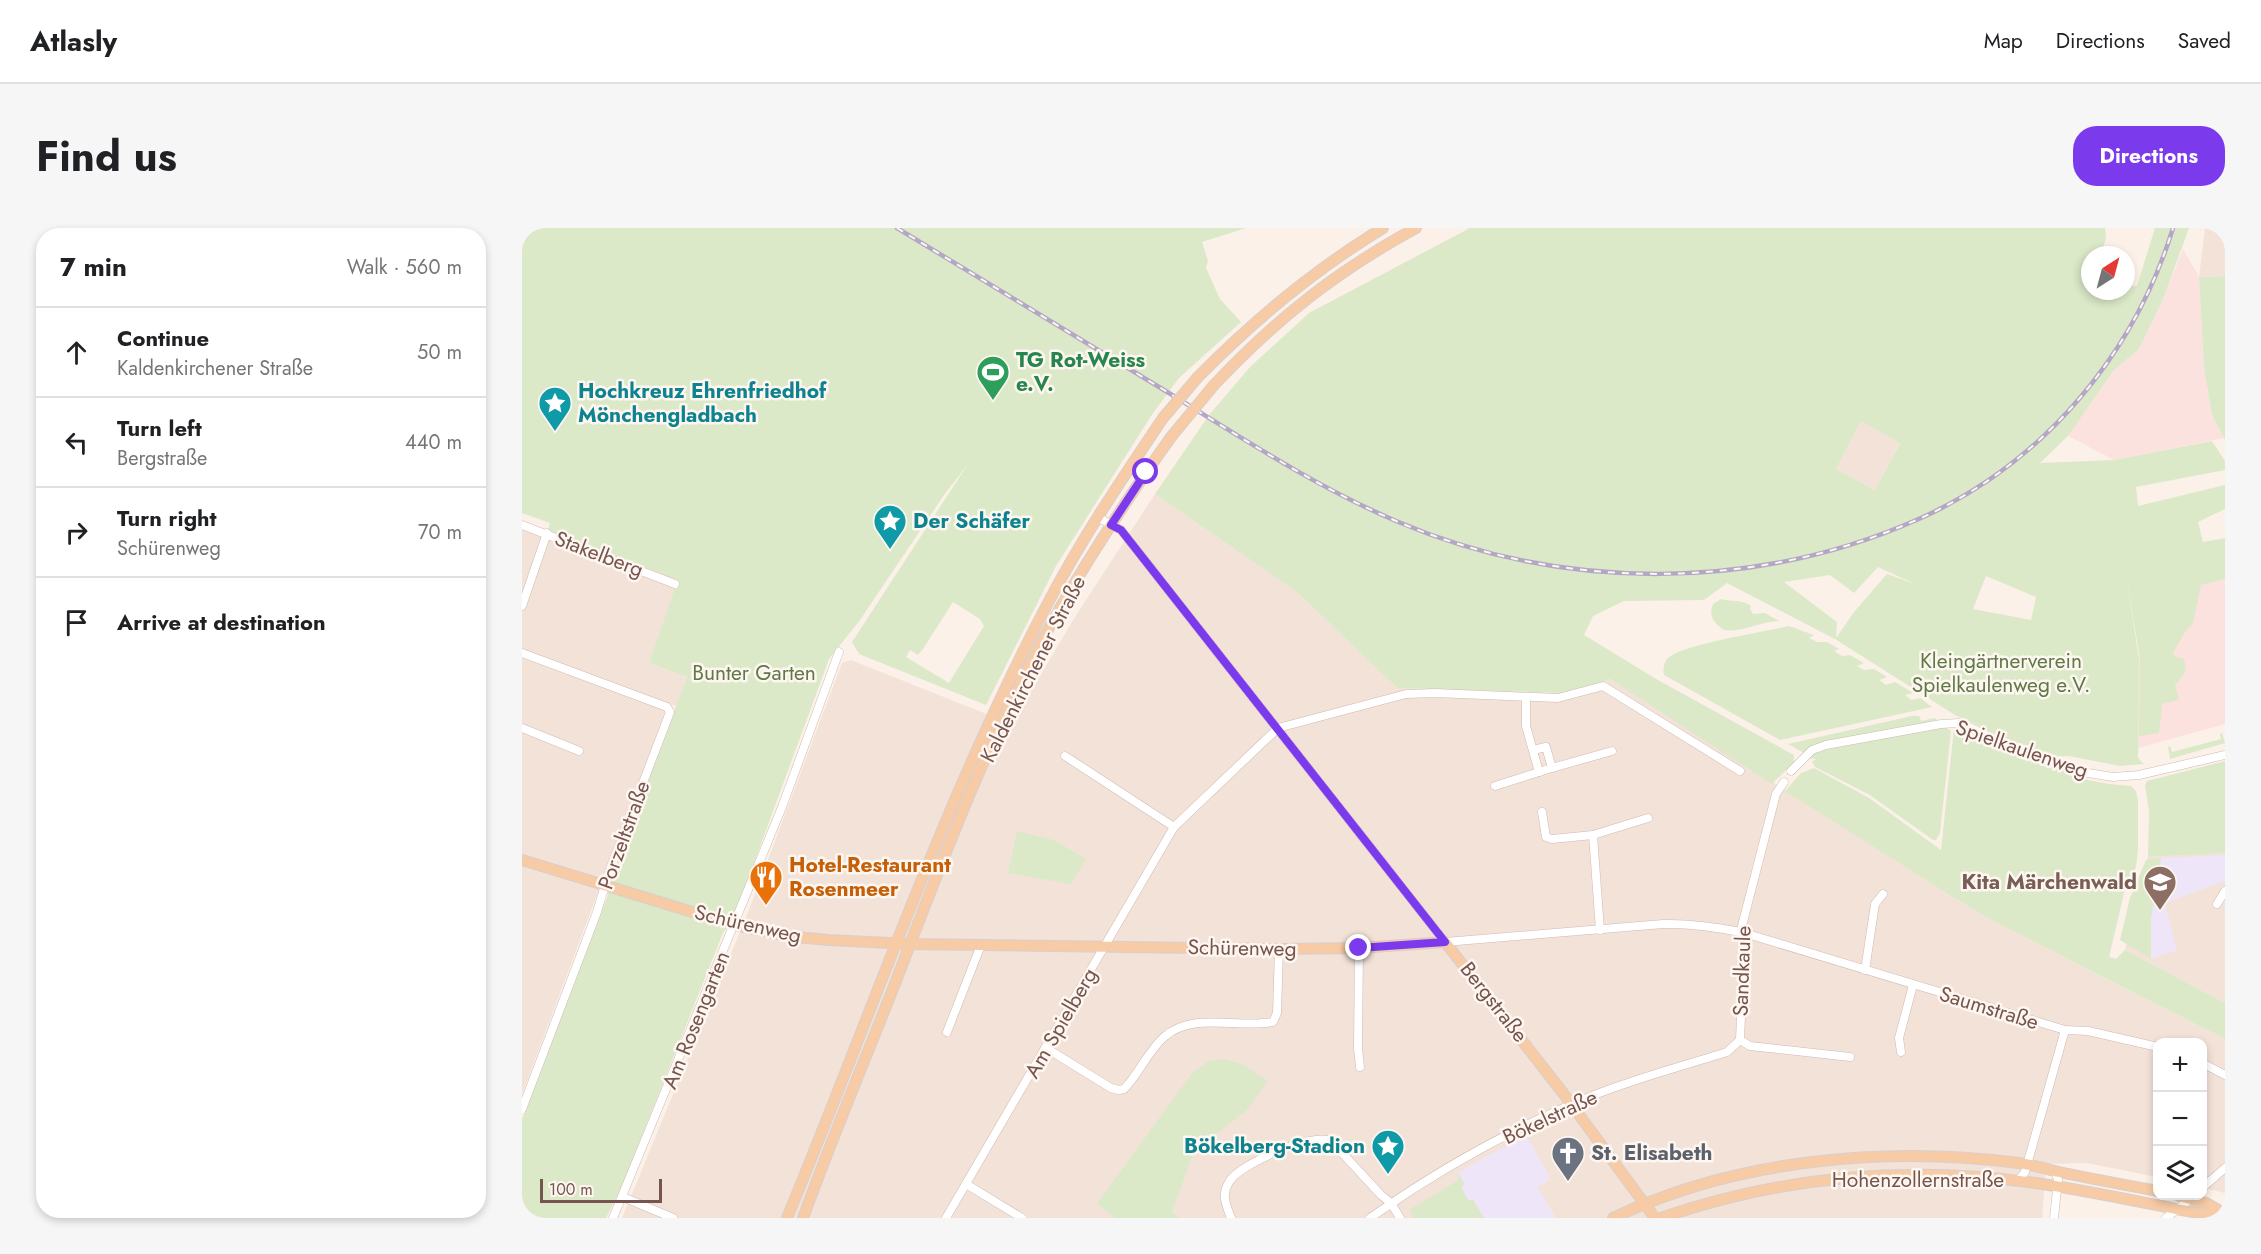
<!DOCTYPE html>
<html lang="en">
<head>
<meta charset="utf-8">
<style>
	:root { --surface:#fff; --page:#f6f6f6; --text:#202124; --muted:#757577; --line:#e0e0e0; --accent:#7c3aed }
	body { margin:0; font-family:Jost,sans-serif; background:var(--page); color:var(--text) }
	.controls { position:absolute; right:18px; bottom:18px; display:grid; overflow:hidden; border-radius:12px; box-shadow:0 3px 9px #0003 }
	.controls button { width:54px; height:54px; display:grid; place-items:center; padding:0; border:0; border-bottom:2px solid var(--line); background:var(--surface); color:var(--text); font:30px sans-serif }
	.compass { position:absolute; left:1559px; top:18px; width:54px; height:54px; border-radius:50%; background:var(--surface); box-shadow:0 3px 9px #0003; rotate:36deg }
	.scale { position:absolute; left:18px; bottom:15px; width:122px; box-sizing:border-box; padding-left:6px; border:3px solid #75554e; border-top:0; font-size:16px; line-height:21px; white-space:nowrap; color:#75554e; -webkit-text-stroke:4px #fef6f0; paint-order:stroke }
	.stop { position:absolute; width:18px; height:18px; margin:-14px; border:4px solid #7c3aed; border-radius:50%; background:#fff }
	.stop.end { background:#7c3aed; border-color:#fff; box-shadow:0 2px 6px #0008 }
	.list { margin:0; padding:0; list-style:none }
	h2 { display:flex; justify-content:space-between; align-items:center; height:78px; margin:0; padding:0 24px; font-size:26px }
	h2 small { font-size:20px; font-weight:400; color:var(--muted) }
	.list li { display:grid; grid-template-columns:39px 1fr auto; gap:18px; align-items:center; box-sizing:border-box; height:90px; padding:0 24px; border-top:2px solid var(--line) }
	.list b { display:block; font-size:22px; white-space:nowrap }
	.list p { margin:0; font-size:20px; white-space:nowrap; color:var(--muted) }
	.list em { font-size:20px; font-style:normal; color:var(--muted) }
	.icon { flex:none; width:33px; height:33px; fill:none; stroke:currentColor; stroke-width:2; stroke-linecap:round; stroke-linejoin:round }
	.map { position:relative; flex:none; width:1703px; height:990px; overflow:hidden; border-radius:24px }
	header { display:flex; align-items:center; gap:36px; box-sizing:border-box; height:84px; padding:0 30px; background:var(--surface); border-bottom:2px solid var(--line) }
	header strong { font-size:28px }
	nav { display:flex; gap:33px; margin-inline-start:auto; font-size:21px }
	.intro { display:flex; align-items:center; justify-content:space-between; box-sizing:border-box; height:144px; padding:0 36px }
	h1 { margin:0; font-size:42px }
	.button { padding:15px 27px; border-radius:24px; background:var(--accent); color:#fff; font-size:21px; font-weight:700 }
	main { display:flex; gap:36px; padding:0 36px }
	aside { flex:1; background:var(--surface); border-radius:24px; box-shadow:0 3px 9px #0003 }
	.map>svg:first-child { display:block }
</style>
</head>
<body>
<header>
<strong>Atlasly</strong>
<nav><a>Map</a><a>Directions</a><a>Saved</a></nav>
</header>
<div class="intro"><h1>Find us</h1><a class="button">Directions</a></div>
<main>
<aside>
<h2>7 min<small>Walk · 560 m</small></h2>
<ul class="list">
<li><svg class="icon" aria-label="ahead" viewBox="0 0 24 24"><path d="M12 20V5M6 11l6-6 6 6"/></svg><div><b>Continue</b><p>Kaldenkirchener Straße</p></div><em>50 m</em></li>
<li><svg class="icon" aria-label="left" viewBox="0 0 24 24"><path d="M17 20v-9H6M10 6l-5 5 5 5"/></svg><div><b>Turn left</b><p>Bergstraße</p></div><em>440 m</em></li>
<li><svg class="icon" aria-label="right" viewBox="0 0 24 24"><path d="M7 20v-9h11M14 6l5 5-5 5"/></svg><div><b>Turn right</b><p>Schürenweg</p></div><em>70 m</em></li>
<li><svg class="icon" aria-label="arrive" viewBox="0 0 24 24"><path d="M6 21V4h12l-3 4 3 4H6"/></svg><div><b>Arrive at destination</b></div></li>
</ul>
</aside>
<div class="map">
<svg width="1703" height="990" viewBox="0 0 1703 990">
	<rect width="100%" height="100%" fill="#fbf1e9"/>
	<!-- residential -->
	<g fill="#f3e2d8">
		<polygon points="1683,0 1703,0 1703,48 1677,49"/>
		<polygon points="1339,193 1378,214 1353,262 1314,241"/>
		<polygon points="633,266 776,365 875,460 1041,465 1088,451 1434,671 1471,693 1703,811 1703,965 1681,960 1680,814 1636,814 1635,949 1565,935 1524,936 1520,990 100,990 227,682 320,435 329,432 462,485 489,501 503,473 553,389"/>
		<polygon points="0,297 24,305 26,302 157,352 127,435 165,449 154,478 147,476 0,866"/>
		<polygon points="1703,625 1703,775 1603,722 1626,629"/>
	</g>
	<!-- commercial -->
	<g fill="#fbe2de">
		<polygon points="1661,21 1677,49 1682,140 1690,187 1702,210 1592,232 1546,208 1592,142 1617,121 1642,69"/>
		<polygon points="1703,347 1703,496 1616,520 1618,363"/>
	</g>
	<!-- education -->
	<g fill="#eee6f8">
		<polygon points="1703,627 1703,653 1643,675 1655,722 1629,731 1629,691 1639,630"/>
		<polygon points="1005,909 1029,951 1015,959 1034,990 962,990 951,972 946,973 938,959 943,957 936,945 970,925"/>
	</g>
	<!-- green -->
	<g fill="#dbe9c8" fill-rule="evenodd">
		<path d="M0 0H724L680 14 686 33 684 40 698 71 719 94 657 150 629 188 534 338 464 477 337 426 330 414 446 236 422 267 338 392 307 431 214 684 201 705 99 960 84 990H0V891L86 667 89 647 165 449 127 435 156 352 26 302 28 295 0 285ZM431 374 458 391 462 398 427 455 384 429 388 422 396 427 401 421Z"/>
		<path d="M948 0H1583L1584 10 1579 27H1568V63H1604V58H1615L1633 0H1667L1642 69 1617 121 1592 142 1546 208 1518 235 1592 232 1690 213 1703 233V242L1614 259 1616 278 1703 257V281L1676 294 1681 314 1703 310V351L1679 357 1671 395 1663 404 1651 425 1653 429 1661 430C1667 442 1662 447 1653 457L1657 472 1640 476 1637 505 1617 508 1618 431 1604 346 1617 431 1616 530 1622 536 1598 538 1547 528 1531 529 1481 510 1433 487 1313 411 1205 355 1182 372 1102 373 1071 388 1062 407 1136 452 1272 527V534L1250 556 1088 451 1041 465 875 460 776 365 633 266 687 187 728 139 787 85ZM1339 193 1378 215 1353 262 1314 241ZM1356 339 1393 356 1365 346 1332 384 1314 410 1315 394 1262 354 1308 347 1332 365ZM1464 348 1514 369 1509 392 1451 381Z"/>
		<polygon points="1703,48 1703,212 1690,187 1682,140 1677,49"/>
		<path d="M1199 371C1210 374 1220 371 1229 378L1228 381 1231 386 1243 385 1257 393C1239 393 1220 405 1202 402 1192 395 1186 388 1191 376Z"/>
		<path d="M1267 398 1292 407 1287 410 1295 414H1305L1317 421 1312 423 1320 428 1328 427 1342 435 1335 438 1342 442 1352 441 1365 449 1357 452 1364 457 1373 454 1391 465 1383 467 1389 472 1398 470 1410 479 1258 512 1142 447C1141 441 1141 436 1146 430 1161 416 1243 404 1267 398Z"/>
		<polygon points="1390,488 1397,488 1399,493 1413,490 1415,492 1289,520 1282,525 1266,516"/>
		<path d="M1423 499 1429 503 1418 605 1414 612H1411L1348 567 1293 539 1290 534 1294 531 1285 530C1311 512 1389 505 1423 499Z"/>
		<polygon points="1432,501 1566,552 1587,556 1609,558 1614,563 1616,572 1616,621 1614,639 1605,660 1603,661 1587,729 1594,731 1603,722 1703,775 1703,811 1471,693 1434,671 1263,563 1279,545 1292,540 1347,570 1419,622"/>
		<polygon points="1700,505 1703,515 1648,531 1646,519 1648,518 1650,524 1699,511 1698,506"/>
		<polygon points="1703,533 1703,625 1626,629 1627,583 1623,558 1625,553"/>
		<polygon points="495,603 532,612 564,631 549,656 486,645"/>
		<polygon points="1639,630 1629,691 1629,731 1598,712 1608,670 1624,632"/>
		<polygon points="701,831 720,836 746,853 725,882 672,923 650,984 657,990 593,990 575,976 670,845 687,833"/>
		<polygon points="936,945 943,957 939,959 946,972 951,972 962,990 892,990 887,982 937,952"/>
	</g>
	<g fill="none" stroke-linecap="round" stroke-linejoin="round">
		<defs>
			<g id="minor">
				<path d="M575 289 599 302 923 714 1141 696C1168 695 1193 699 1219 704L1543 802 1566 803 1636 819"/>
				<polyline points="0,297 153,356"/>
				<polyline points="0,378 25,305"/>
				<polyline points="0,425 145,479 148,484 87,644 75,684 0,881"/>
				<polyline points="1004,469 1004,498 1017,544 1030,540 1024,519 1011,522"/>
				<polyline points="0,500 57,523"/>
				<polyline points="543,528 652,599"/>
				<polyline points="1030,540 1090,523"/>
				<polyline points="1269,543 1290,522 1304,517 1419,496 1437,495 1493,520 1560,544 1591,549 1617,547 1703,527"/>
				<polyline points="973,558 1017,544"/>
				<polyline points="1020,584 1024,609 1030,611 1071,607 1126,590"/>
				<polyline points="1071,607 1078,702"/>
				<polyline points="1695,676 1703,663"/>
				<polyline points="837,720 836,820 838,839"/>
				<polyline points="1343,742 1353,676 1361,666"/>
				<polyline points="425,804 459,717"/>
				<polyline points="1218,812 1222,716 1219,704 1221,694 1254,566 1262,554"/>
				<polyline points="1218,812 1228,818 1328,829"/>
				<path d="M524 820 589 860 597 862 602 861C617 846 626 823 642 809 672 783 715 801 751 794L755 785 757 721"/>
				<polyline points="1379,824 1377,810 1391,757"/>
				<polyline points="1680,835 1703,847"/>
				<polyline points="1496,953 1503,944 1543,802"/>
				<polyline points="444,956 500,990"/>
				<polyline points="1680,960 1703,940"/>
				<polyline points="101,969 151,990"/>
				<polyline points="91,990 260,579 317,424"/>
				<polyline points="424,990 652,599 756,500 884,466 913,465 1036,470 1081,458 1218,543"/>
				<path d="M709 990C704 977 699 967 707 954 717 936 791 904 809 913L859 967 869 975 878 990"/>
				<path d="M848 990C915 943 989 901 1065 870 1110 851 1158 839 1205 824L1218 812"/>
				<polyline points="1532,990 1536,952 1533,943"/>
				<polyline points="1644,990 1671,969"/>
			</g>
			<g id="major">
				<path d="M676 149C732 92 792 42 861 0"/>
				<path d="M692 157C754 91 815 43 894 0"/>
				<polyline points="0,632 213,697 264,708 307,712 388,716 757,721 837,720 923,714 1041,865 1133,990"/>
				<polyline points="1657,968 1684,975 1703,986"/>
				<path d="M265 990C350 785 422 572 526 375 560 310 600 251 641 190"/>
				<path d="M281 990C310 910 343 832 374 753 422 627 471 498 538 380 572 321 610 264 649 209"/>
				<path d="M1091 990C1214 931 1363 918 1497 935 1511 937 1524 941 1537 944 1570 951 1603 957 1636 963"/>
				<path d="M1139 990C1259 948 1388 937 1514 955 1568 963 1622 975 1676 985L1695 988 1703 987"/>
			</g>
		</defs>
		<!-- minor casing -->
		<use href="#minor" stroke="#cfbab2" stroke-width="9"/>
		<!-- major casing -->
		<use href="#major" stroke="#d8cfcd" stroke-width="12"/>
		<!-- minor -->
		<use href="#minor" stroke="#fff" stroke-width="8"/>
		<!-- major -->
		<use href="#major" stroke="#f6cba6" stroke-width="10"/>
		<defs>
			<path id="rail" d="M375 0C464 54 553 108 642 162 717 208 792 258 874 293 1040 364 1234 364 1399 290 1521 235 1612 127 1651 0"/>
		</defs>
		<!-- rail casing -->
		<use href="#rail" stroke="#b3a7c5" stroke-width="4.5"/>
		<!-- rail -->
		<use href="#rail" stroke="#fef6f0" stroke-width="2" stroke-dasharray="7" stroke-linecap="butt"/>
		<defs>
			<g id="major-bridge">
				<polyline points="641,190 676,149"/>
				<polyline points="649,209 692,157"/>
			</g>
		</defs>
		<!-- major-bridge casing -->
		<use href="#major-bridge" stroke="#d8cfcd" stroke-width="12" stroke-linecap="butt"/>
		<!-- major-bridge -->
		<use href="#major-bridge" stroke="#f6cba6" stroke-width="10"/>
	</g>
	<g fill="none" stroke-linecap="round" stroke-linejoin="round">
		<!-- route -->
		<polyline stroke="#7c3aed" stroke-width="8" points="624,244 589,297 599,302 923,714 837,720"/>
	</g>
	<!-- icons -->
	<defs>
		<symbol id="stadium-pin" viewBox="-11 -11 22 30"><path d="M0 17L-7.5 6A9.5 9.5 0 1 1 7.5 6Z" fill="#2e9e5b" stroke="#fef6f0"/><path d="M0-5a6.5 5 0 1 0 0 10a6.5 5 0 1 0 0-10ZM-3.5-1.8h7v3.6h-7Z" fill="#fff"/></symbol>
		<symbol id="sight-pin" viewBox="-11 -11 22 30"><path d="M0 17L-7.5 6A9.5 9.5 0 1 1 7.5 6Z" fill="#0f9aa8" stroke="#fef6f0"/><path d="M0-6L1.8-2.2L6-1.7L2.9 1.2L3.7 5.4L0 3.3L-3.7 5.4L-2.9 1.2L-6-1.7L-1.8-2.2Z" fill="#fff"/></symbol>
		<symbol id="restaurant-pin" viewBox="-11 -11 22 30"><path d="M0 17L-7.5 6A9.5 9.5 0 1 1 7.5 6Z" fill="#e8710a" stroke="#fef6f0"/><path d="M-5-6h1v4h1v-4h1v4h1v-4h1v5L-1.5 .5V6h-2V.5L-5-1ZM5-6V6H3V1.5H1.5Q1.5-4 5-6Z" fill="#fff"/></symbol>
		<symbol id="school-pin" viewBox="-11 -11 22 30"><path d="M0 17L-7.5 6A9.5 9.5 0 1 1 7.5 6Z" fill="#8d6e63" stroke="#fef6f0"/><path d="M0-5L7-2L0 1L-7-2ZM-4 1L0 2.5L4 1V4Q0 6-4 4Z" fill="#fff"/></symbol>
		<symbol id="church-pin" viewBox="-11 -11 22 30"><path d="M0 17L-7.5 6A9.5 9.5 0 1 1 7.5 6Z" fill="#6b7280" stroke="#fef6f0"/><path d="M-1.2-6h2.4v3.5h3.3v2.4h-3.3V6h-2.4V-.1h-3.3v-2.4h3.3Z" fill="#fff"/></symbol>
	</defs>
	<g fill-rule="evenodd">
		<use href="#stadium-pin" x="452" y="125" width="38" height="52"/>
		<use href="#sight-pin" x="14" y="156" width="38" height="52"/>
		<use href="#sight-pin" x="349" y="274" width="38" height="52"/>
		<use href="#restaurant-pin" x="225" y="630" width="38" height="52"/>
		<use href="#school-pin" x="1619" y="635" width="38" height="52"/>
		<use href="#sight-pin" x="847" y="899" width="38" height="52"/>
		<use href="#church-pin" x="1027" y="906" width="38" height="52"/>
	</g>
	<g text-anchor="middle" stroke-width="5" stroke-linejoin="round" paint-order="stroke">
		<!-- leisure labels -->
		<g font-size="21" font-weight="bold" fill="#27864d" stroke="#fef6f0" text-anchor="start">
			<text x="494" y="139">TG Rot-Weiss<tspan x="494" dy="24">e.V.</tspan></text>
		</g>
		<!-- culture labels -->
		<g font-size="21" font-weight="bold" fill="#0d838f" stroke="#fef6f0" text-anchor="start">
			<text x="56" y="170">Hochkreuz Ehrenfriedhof<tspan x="56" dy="24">Mönchengladbach</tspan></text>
			<text x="391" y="300">Der Schäfer</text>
			<text x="843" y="925" text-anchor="end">Bökelberg-Stadion</text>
		</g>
		<!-- street labels -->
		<g font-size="21" fill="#75554e" stroke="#fef6f0">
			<text transform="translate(77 326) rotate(21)" y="7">Stakelberg</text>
			<text transform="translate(511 441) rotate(-63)" y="7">Kaldenkirchener Straße</text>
			<text transform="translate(1500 521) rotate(19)" y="7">Spielkaulenweg</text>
			<text transform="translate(102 607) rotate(-70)" y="7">Porzeltstraße</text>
			<text transform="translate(226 696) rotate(13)" y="7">Schürenweg</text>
			<text transform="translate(720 720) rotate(1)" y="7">Schürenweg</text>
			<text transform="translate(1220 743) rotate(-88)" y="7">Sandkaule</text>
			<text transform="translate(972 774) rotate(52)" y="7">Bergstraße</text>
			<text transform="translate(1467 780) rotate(17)" y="7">Saumstraße</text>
			<text transform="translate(174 792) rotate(-68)" y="7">Am Rosengarten</text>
			<text transform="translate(539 795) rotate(-60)" y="7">Am Spielberg</text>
			<text transform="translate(1028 889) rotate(-25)" y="7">Bökelstraße</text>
			<text x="1396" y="959">Hohenzollernstraße</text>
		</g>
		<!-- park labels -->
		<g font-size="21" fill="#5e7a46" stroke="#fef6f0">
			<text x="1479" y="440">Kleingärtnerverein<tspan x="1479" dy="24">Spielkaulenweg e.V.</tspan></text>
			<text x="232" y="452">Bunter Garten</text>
		</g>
		<!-- food labels -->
		<g font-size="21" font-weight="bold" fill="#c56008" stroke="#fef6f0" text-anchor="start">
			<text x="267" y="644">Hotel-Restaurant<tspan x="267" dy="24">Rosenmeer</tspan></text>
		</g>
		<!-- education labels -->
		<g font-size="21" font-weight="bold" fill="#785e54" stroke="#fef6f0" text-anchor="end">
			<text x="1615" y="661">Kita Märchenwald</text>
		</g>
		<!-- worship labels -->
		<g font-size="21" font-weight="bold" fill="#5b616d" stroke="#fef6f0" text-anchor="start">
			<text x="1069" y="932">St. Elisabeth</text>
		</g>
	</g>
</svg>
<div class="controls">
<button>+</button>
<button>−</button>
<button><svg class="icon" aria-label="layers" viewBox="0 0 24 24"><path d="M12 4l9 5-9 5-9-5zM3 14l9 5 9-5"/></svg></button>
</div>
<svg class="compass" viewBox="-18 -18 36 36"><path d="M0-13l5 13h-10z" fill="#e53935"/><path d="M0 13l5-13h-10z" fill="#757577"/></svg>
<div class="scale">100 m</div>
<div class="stop" style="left:624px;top:244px"></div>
<div class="stop end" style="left:837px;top:720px"></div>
</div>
</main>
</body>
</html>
